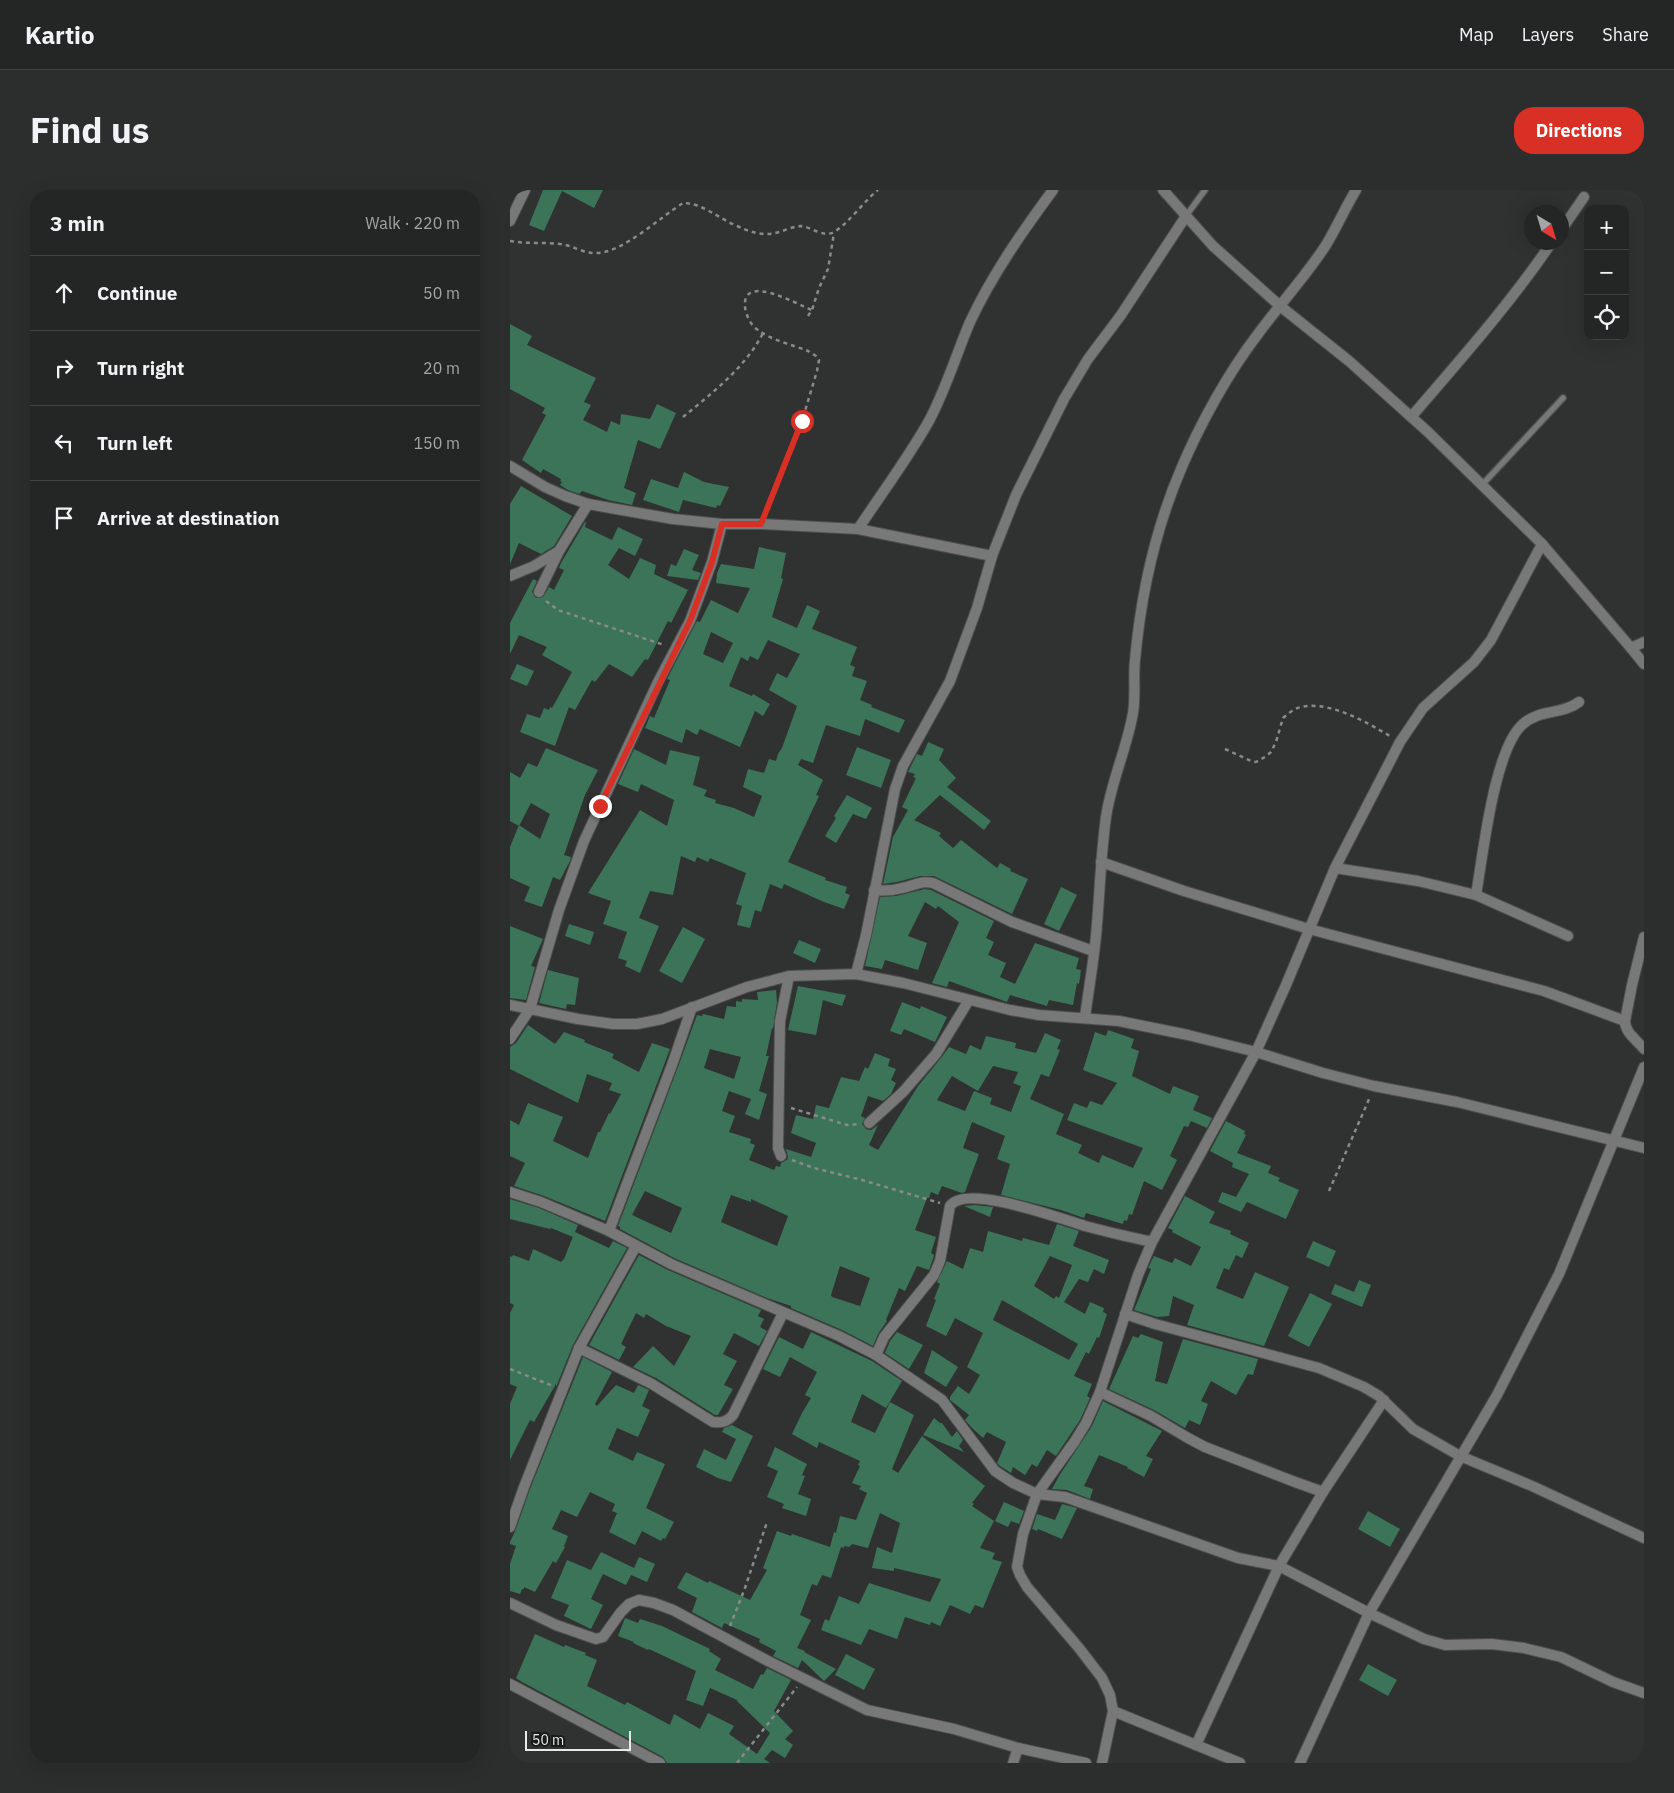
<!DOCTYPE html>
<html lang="en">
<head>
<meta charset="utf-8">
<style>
	:root { --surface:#232625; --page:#2b2e2d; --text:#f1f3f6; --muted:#a3a5a7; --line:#404342; --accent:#d93025 }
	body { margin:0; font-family:"IBM Plex Sans",sans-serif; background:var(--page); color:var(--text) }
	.controls { position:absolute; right:15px; top:15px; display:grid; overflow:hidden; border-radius:10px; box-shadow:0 5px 20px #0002 }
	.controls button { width:45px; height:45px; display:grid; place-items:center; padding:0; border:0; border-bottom:1px solid var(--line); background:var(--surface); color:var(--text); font:25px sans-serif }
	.compass { position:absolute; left:1014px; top:15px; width:45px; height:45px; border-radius:50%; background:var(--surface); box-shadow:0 5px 20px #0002; rotate:142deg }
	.scale { position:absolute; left:15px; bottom:12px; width:106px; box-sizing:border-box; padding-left:5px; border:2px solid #e7e9e8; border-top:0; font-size:14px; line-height:18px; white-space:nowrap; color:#e7e9e8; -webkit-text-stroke:4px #181a19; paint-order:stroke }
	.stop { position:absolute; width:15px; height:15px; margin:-11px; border:4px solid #d93025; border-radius:50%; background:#fff }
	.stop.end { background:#d93025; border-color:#fff; box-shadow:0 1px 5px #0008 }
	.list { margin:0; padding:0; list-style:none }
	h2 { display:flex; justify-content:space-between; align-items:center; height:65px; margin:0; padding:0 20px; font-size:21px }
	h2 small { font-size:16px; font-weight:400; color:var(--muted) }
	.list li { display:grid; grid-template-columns:32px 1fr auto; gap:15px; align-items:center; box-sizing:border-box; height:75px; padding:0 20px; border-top:1px solid var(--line) }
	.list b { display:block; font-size:19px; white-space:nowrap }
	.list em { font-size:16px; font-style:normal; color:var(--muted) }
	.icon { flex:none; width:28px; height:28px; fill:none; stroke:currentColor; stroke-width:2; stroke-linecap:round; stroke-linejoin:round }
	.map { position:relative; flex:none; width:1134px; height:1573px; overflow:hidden; border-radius:20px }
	header { display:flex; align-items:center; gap:30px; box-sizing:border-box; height:70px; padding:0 25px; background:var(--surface); border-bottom:1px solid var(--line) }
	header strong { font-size:24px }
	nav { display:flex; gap:28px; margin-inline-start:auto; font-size:18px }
	.intro { display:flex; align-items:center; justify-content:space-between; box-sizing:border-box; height:120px; padding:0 30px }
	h1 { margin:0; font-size:35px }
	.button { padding:12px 22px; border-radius:20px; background:var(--accent); color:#fff; font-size:18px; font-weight:700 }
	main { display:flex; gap:30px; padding:0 30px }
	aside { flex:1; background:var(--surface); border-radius:20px; box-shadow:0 5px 20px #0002 }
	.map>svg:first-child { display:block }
</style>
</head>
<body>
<header>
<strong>Kartio</strong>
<nav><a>Map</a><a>Layers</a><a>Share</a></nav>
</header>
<div class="intro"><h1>Find us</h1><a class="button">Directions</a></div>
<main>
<aside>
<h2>3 min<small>Walk · 220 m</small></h2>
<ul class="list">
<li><svg class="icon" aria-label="ahead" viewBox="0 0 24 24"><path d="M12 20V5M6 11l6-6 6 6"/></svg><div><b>Continue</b></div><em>50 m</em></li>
<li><svg class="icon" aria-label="right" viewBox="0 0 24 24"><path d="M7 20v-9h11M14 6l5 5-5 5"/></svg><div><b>Turn right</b></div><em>20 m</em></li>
<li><svg class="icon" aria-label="left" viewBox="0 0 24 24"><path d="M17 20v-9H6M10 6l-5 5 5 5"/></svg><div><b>Turn left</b></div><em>150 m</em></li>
<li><svg class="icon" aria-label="arrive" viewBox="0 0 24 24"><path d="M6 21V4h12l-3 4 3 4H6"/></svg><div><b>Arrive at destination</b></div></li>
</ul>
</aside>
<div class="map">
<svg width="1134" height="1573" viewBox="0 0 1134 1573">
	<rect width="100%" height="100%" fill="#2f3231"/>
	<!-- building -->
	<g fill="#3c7459" fill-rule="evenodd">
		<polygon points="33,0 93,0 84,18 52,1 34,41 19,35"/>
		<polygon points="0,134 22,146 17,155 86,188 74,212 81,215 73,230 97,242 101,231 110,235 111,224 140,229 147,214 166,223 150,259 128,250 114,298 126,303 122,315 98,310 72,301 69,304 58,300 50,295 52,292 50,291 51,289 33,279 31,283 12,270 36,225 32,223 35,218 0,199"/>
		<polygon points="174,282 194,292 219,297 210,316 207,315 206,318 173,310 169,322 133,310 141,289 168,298"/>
		<polygon points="11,296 62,326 44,356 31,364 9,353 0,374 0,314"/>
		<polygon points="75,332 76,333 75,337 102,350 108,337 133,349 125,366 109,358 98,375 119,389 130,368 146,375 144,384 178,400 161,433 158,431 138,470 135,469 122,487 99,474 85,492 82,490 65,520 59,517 45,556 10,542 17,524 30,528 34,518 39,520 40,517 42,518 62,482 32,465 37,457 9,445 0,464 0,433 23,389 27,391 22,402 26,408 33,407 39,397 44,400 54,380 49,378 51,373"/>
		<path d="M249 357 276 363 271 388 273 389 262 427 287 438 297 415 310 421 302 439 347 457 340 475 345 477 342 486 357 491 350 510 362 515 361 517 395 530 389 543 355 529 350 546 316 535 303 573 291 569 288 575 313 590 306 605 309 606 278 672 316 688 315 690 337 697 335 703 340 705 334 719 314 712 274 694 272 699 260 694 251 722 245 720 240 738 227 735 232 716 226 714 236 683 200 668 198 672 187 667 185 672 171 666 163 705 140 701 129 728 149 736 130 783 115 776 117 771 108 768 117 742 93 734 101 711 78 703 130 620 157 636 164 610 131 594 128 602 108 594 124 559 156 575 160 560 190 567 183 595 197 600 194 606 206 610 205 613 224 618 244 627 252 606 233 597 238 579 254 583 259 569 266 571 268 564 272 558 287 516 259 500 267 483 277 488 290 464 258 450 248 470 240 466 238 471 231 467 219 496 242 506 243 504 260 514 253 526 245 521 230 557 190 539 187 545 176 539 172 553 135 538 140 526 144 528 160 490 157 489 187 431 190 432 201 410 228 423 240 398 206 393 207 383 211 374 244 379ZM201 442 223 453 213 473 193 464Z"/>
		<polygon points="174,359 189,365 182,380 191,383 188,390 157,386 161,374 166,376"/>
		<polygon points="7,474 24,481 17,496 0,489"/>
		<polygon points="418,552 434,559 429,570 446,588 437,597 481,631 474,640 430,605 404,630 431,643 429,646 443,658 451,650 487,678 490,673 501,679 500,681 518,689 502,724 424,686 410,686 387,692 373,694 383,647 398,620 392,617 406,588 403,587 405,584 398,582 407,564 412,566"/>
		<polygon points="347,557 381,570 371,598 336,585"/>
		<polygon points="36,558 88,580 75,605 54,665 61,667 60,671 50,690 43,687 32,717 14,711 20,697 0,688 0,657 9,635 30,649 40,624 21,613 9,636 0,631 0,582 10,588 18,573 27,577"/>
		<polygon points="337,605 362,618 356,629 343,624 326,653 315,646 326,628 324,626"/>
		<polygon points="551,697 567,705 549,741 534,734"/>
		<polygon points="415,699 421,700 484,731 476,748 484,752 478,765 496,773 490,787 505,794 525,753 569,768 566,779 571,780 569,794 567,793 563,815 539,810 537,816 500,805 497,812 439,791 437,797 422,793 449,732 428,716 426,719 415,712 398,746 417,753 408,780 375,770 372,779 355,776 370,707 386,706"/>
		<polygon points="59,734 84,742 80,755 55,746"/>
		<polygon points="0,736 33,749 21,776 25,777 16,810 0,808"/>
		<polygon points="173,737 195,749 172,793 149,781"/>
		<polygon points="289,750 311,759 305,773 283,763"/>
		<polygon points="38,780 69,788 65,815 57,814 56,819 29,813"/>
		<polygon points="288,796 336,805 332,816 313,810 306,845 278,840"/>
		<path d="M266 800 267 812 263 839 262 838 256 866H259L249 901 257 904 249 930 235 924 241 909 219 901 212 921 225 926 219 942 241 949 240 953 245 955 239 970 264 980 266 976 270 977 271 973 277 970 278 967 276 959 301 967 306 953 281 943 286 925 303 929 306 915 319 918 331 887 349 891 355 877 358 879 365 863 380 869 378 876 386 879 381 890 386 893 381 904 373 911 358 906 351 926 355 928 352 934 356 939 361 940 368 935 359 955 368 960 408 896 431 868 439 857 456 864 460 855 471 860 476 846 506 853 505 858 526 863 535 843 551 850 547 859 550 860 539 887 531 884 520 909 554 924 546 944 572 955 568 963 589 973 592 965 623 978 633 958 557 930 564 913 577 918 580 911 592 915 607 893 573 880 585 842 596 846 598 840 624 849 621 858 629 861 622 886 660 904 663 896 689 906 683 920 702 928 697 938 681 931 678 937 674 936 660 966 667 970 652 1000 634 991 622 1025 619 1024 617 1031 614 1030 613 1034 576 1023 574 1028 551 1020 491 1005 500 974 487 969 495 946 462 932 453 958 469 964 455 1002 452 1003 432 996 428 1005 421 1002 419 1008H417L405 1040 426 1047 421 1063 424 1065 423 1069 419 1080 407 1076 395 1101 389 1098 376 1130 377 1131 368 1144 363 1156 332 1140 281 1118V1116L257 1108 164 1068 110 1039V1037L108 1036 168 877 187 825 192 826 193 824 214 829 217 816 226 817V811L232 812V809L248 810 247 802ZM200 859 231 867 224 889 194 878ZM483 876 508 882 503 893 511 896 501 922 480 914 482 908 464 901 455 921 427 910 442 886 468 901ZM135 1001 172 1018 161 1043 122 1025ZM221 1005 241 1012V1009L278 1026 267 1056 211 1032ZM330 1076 360 1088 350 1116 322 1107 321 1105Z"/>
		<polygon points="392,812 410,819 411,816 437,827 425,852 394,839 391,845 380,841"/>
		<polygon points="18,835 45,854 54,842 75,850 74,852 104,864 102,868 129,882 142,853 160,859 95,1031 34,1006 4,996 15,973 0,966 0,930 9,935 18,913 53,927 43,951 78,968 88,942 90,942 99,923 100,924 111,904 99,900 102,893 77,884 68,913 0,879 0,857 6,853"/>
		<polygon points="716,931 735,941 734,944 736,945 727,963 761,976 758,983 770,988 768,991 789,1000 776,1029 737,1012 731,1022 708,1012 712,1002 726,1007 739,984 722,977 723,973 700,961"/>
		<polygon points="675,1006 705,1022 699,1033 721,1041 720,1044 739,1053 732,1068 726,1065 719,1080 714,1078 706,1098 733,1109 745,1082 779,1097 754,1156 677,1135 684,1115 663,1106 659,1126 647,1127 624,1120 641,1079 638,1078 644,1066 662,1073 665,1068 681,1076 691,1057 662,1042 663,1040 658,1038"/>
		<polygon points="0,1009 29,1018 68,1035 65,1042 99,1058 103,1051 117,1058 63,1155 46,1197 46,1194 24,1232 20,1230 0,1270 0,1214 7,1197 0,1194 0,1123 4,1115 0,1113 0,1066 2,1067 3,1065 19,1071 23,1059 51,1072 54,1069 64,1044 63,1047 41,1038 40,1039 0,1029"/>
		<polygon points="465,1015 483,1017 480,1027 454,1016"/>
		<path d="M547 1034 569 1041 563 1056 599 1070 594 1084 584 1079 578 1092 569 1089 554 1112 575 1124 580 1112 594 1118 593 1122 597 1124 589 1148 587 1147 579 1164 576 1162 564 1186 582 1194 577 1206 580 1208 570 1230 546 1266 537 1260 527 1277 522 1274 515 1285 503 1277 501 1283 490 1276 487 1273 496 1252 477 1242 473 1248 463 1239 455 1230 459 1225 440 1210V1207L448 1196 459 1204 470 1185 457 1177 473 1143 445 1128 436 1146 416 1136 426 1110 424 1109 430 1094 427 1092 437 1071 453 1079 460 1058 473 1062 478 1041 512 1051 513 1048 539 1055ZM540 1066 562 1075 549 1108 546 1106 544 1109 524 1096ZM492 1110 568 1154 559 1170 483 1130Z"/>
		<polygon points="803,1051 826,1061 819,1077 796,1067"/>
		<polygon points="129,1065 158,1080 251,1120 248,1126 254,1129 250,1137 257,1141 249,1156 224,1143 213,1164 227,1171 214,1195 223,1199 208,1225 205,1225 146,1188 123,1177 143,1156 164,1176 181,1146 156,1136 136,1124 134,1128 126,1123 111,1154 116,1157 109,1170 79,1155"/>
		<polygon points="849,1090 861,1095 852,1117 821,1104 825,1094 844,1102"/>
		<polygon points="800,1103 822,1114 799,1157 778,1146"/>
		<polygon points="301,1142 362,1171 392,1191 376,1218 352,1204 341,1232 365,1243 380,1212 404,1225 382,1279 388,1283 412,1246 475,1296 462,1313 464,1314 462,1316 484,1331 470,1358 485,1363 482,1369 492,1372 473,1418 465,1415 460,1424 440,1415 430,1436 421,1432 420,1435 395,1427 387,1449 359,1439 351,1455 311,1440 315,1429 319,1431 329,1406 349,1414 359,1393 420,1412 431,1389 384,1378 384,1381 362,1378 367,1357 382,1363 390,1333 370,1323 358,1358 342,1354 339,1357 334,1356 334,1358 331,1357 321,1388 312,1385 307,1396 302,1394 290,1425 301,1430 287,1458 295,1461 294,1462 326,1479 314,1491 292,1470 288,1478 263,1466 266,1461 249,1452 250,1449 214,1433 212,1438 182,1422 187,1408 167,1398 176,1382 198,1393 199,1391 240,1410 257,1380 253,1378 267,1341 281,1346 282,1344 320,1357 324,1342 326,1343 330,1326 346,1330 357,1303 349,1299 351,1296 342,1293 350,1276 348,1275 350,1271 309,1252 307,1258 282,1244 292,1223 301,1208 295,1205 307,1182 280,1167 270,1187 253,1179 269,1147 293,1159"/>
		<polygon points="387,1142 413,1155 399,1179 375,1163 380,1151"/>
		<polygon points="631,1144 653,1152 645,1191 657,1194 673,1149 748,1169 743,1185 738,1184 726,1205 701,1191 691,1211 698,1214 690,1235 679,1230 675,1238 644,1220 599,1199 623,1146 628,1148"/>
		<polygon points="422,1160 448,1177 436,1197 414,1183"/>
		<polygon points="73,1167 102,1182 85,1214 87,1216 106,1195 124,1203 128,1195 139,1200 132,1216 140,1220 128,1247 107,1238 98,1259 123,1271 127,1262 155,1274 136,1318 164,1332 155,1349 153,1348 151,1351 132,1341 125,1355 99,1342 107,1323 102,1321 105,1314 80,1302 67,1327 51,1320 42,1339 58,1346 54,1356 55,1357 46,1373 43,1371 25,1402 14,1397 14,1399 12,1399 10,1404 0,1401 0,1374 6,1356 0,1354 0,1352 6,1339 20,1299"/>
		<polygon points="593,1211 652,1241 636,1266 643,1269 634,1287 617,1278 618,1277 589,1265 574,1296 583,1299 580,1309 557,1300 542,1299 549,1286 582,1236"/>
		<polygon points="424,1228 430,1233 432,1233 442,1247 447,1241 453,1250 449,1256 454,1262 413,1245"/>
		<polygon points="222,1235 243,1246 221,1292 208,1288 186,1277 194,1259 216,1270 226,1249 212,1242 214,1238"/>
		<polygon points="265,1257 297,1274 292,1285 295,1286 288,1304 301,1309 296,1326 272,1318 274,1314 257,1307 268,1281 257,1276"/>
		<polygon points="494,1312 514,1321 509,1334 501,1331 498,1337 485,1331"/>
		<polygon points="552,1314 567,1318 552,1349 528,1339 527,1341 522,1339 527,1324 545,1330"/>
		<polygon points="858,1321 890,1339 880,1357 848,1339"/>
		<polygon points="91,1362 124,1378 129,1367 145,1374 137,1392 121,1385 116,1395 93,1384 81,1409 93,1415 81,1439 54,1426 59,1415 41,1408 57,1370 81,1380"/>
		<polygon points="115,1428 128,1433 130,1429 152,1436 200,1459 199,1461 211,1469 205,1480 243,1499 251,1484 253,1485 257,1478 281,1490 264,1521 283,1541 275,1549 283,1555 275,1568 262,1560 254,1569 260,1573 157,1573 153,1567 12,1492 6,1488 25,1444 54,1457 55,1455 76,1463 75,1465 87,1470 77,1496 115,1515 117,1512 160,1535 164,1524 190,1539 198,1523 224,1536 219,1544 247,1564 260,1543 227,1511 227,1510 200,1498 193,1516 176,1510 186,1481 139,1459 138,1460 123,1453 124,1452 108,1446"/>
		<polygon points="336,1464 365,1479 354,1500 325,1485"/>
		<polygon points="858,1474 887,1490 878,1506 849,1490"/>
	</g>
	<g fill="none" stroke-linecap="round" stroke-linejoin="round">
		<defs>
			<g id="service">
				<polyline points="676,26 695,0"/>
				<polyline points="971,296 1053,208"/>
			</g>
			<g id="minor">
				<polyline points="0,31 15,0"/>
				<polyline points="1052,39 1074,7"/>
				<path d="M902 226C950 170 1000 114 1042 52"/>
				<polyline points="0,276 35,297 55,306 78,314 163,329 212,334 251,334 348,339 482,366"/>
				<path d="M348 339C372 303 398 268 419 231 436 199 446 165 460 132 482 85 512 42 543 0"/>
				<polyline points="0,386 24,376 49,361"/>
				<polyline points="29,402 49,361 78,314"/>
				<polyline points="1121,458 1134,474"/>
				<polyline points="591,672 674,701 799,739 1034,801 1115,831"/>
				<polyline points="825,678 908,691 966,705 1058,746"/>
				<path d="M364 700C374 701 382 701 392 698 404 696 411 690 423 693L502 732 583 761"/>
				<path d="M966 705C973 665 984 559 1013 534 1030 519 1052 525 1069 512"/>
				<path d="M1134 747 1122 795 1115 831C1115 843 1127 850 1134 859"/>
				<polyline points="346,784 356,745 385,599 393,576 440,491 467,418 482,366 506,305 554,209 578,169 611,125 676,26"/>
				<polyline points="0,815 68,829 103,834 127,834 152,829 237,797 279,786 346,784 393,793 500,820 529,825 609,831 678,845 746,862 813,883 864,896 947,912 1134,958"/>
				<path d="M575 827C579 796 585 765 587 734 590 698 591 663 596 627 601 592 617 558 623 523 626 505 623 488 625 470 631 404 645 340 671 279 690 234 718 183 748 144 770 114 796 86 816 55 827 37 835 18 846 0"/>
				<polyline points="0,849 20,819 49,720 74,651 148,492 180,431 202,372 212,334"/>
				<polyline points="359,933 393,902 426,864 459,810"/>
				<polyline points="271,966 268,958 270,831 279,786"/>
				<polyline points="0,1002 31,1012 99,1041 161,1074 329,1146 366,1165 432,1210 485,1281 503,1293 527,1304 555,1307 728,1368 769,1376 859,1423 914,1449 935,1455 982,1454 1014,1458 1051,1467 1103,1492 1134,1503"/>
				<polyline points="99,1041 162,875 182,817"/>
				<polyline points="615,1124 645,1134 809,1178 854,1197 869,1206 903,1239 950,1266 1022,1296 1134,1348"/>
				<path d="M69 1158 142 1194 203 1232C212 1233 217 1232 223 1225L273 1123"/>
				<path d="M366 1165 374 1147 424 1085 430 1071 440 1016C456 993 552 1029 575 1036 597 1042 620 1047 642 1052"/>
				<polyline points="590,1202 641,1226 678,1248 695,1257 785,1292 813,1302"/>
				<polyline points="0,1337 14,1297 69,1158 126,1056"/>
				<polyline points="0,1413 46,1435 86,1449 93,1447 111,1422 119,1414 129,1410 144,1413 163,1420 258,1471 357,1520 444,1539 508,1558 576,1573"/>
				<polyline points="0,1494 150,1573"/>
				<polyline points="603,1521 730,1573"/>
				<polyline points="686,1555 769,1376 813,1302 874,1210"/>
				<polyline points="503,1573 508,1558"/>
				<polyline points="592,1573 603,1521 600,1505 592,1488 569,1458 517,1397 510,1385 507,1377 513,1344 527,1304 565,1251 576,1233 590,1202 628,1085 642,1052 746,862 776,795 825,678 890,552 913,518 964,472 981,450 1032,354"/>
				<polyline points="790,1573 859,1423 987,1205 1049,1084 1134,877"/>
			</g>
			<polyline id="tertiary" points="653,0 703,56 770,116 839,171 918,242 1032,354 1121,458 1134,452"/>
		</defs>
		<!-- service casing -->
		<use href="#service" stroke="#4c4f4e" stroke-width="8"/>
		<!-- minor casing -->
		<use href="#minor" stroke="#4c4f4e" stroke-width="12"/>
		<!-- tertiary casing -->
		<use href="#tertiary" stroke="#4c4f4e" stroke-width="12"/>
		<!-- path -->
		<g stroke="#888b8a" stroke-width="2.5" stroke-dasharray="4 4" stroke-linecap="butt">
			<path d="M0 51C17 54 33 52 50 54 62 55 74 64 87 63 112 63 152 26 173 13 192 13 208 28 225 35 240 42 253 47 269 42 276 40 284 36 291 36 302 37 313 48 324 42 338 34 354 11 368 0"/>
			<polyline points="298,126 302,120 309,98 318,79 324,43"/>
			<path d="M173 227C202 203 235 178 253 143"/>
			<path d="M255 324 292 231 307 181 309 170 306 166 298 161C283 155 261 150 248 140 241 136 236 125 235 117 232 82 288 115 302 120"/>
			<polyline points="36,411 48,420 154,455"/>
			<path d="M715 559 741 571 746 572 755 567 761 562 766 552 773 528C777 525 781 521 785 519 814 507 856 532 880 546"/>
			<polyline points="281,918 337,935 348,934"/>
			<polyline points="282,970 304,978 352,990 430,1013"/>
			<polyline points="819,1001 860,907"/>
			<polyline points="0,1179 43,1196"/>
			<polyline points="220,1436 235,1398 257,1332"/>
			<polyline points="227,1573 287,1497"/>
		</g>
		<!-- service -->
		<use href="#service" stroke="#777877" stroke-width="5.5"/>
		<!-- minor -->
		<use href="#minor" stroke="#777877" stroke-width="10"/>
		<!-- tertiary -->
		<use href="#tertiary" stroke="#777877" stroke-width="10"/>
	</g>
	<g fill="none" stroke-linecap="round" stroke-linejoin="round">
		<!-- route -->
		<polyline stroke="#d93025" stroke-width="6" points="90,616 180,431 202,372 212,334 251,334 292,231"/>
	</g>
</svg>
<div class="controls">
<button>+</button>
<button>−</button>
<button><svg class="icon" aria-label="locate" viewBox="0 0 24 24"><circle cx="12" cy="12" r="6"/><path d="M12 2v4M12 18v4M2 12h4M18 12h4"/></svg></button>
</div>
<svg class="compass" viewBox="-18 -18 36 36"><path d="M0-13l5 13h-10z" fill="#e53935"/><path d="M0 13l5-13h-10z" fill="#a3a5a7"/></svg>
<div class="scale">50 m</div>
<div class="stop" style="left:292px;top:231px"></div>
<div class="stop end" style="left:90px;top:616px"></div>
</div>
</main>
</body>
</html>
